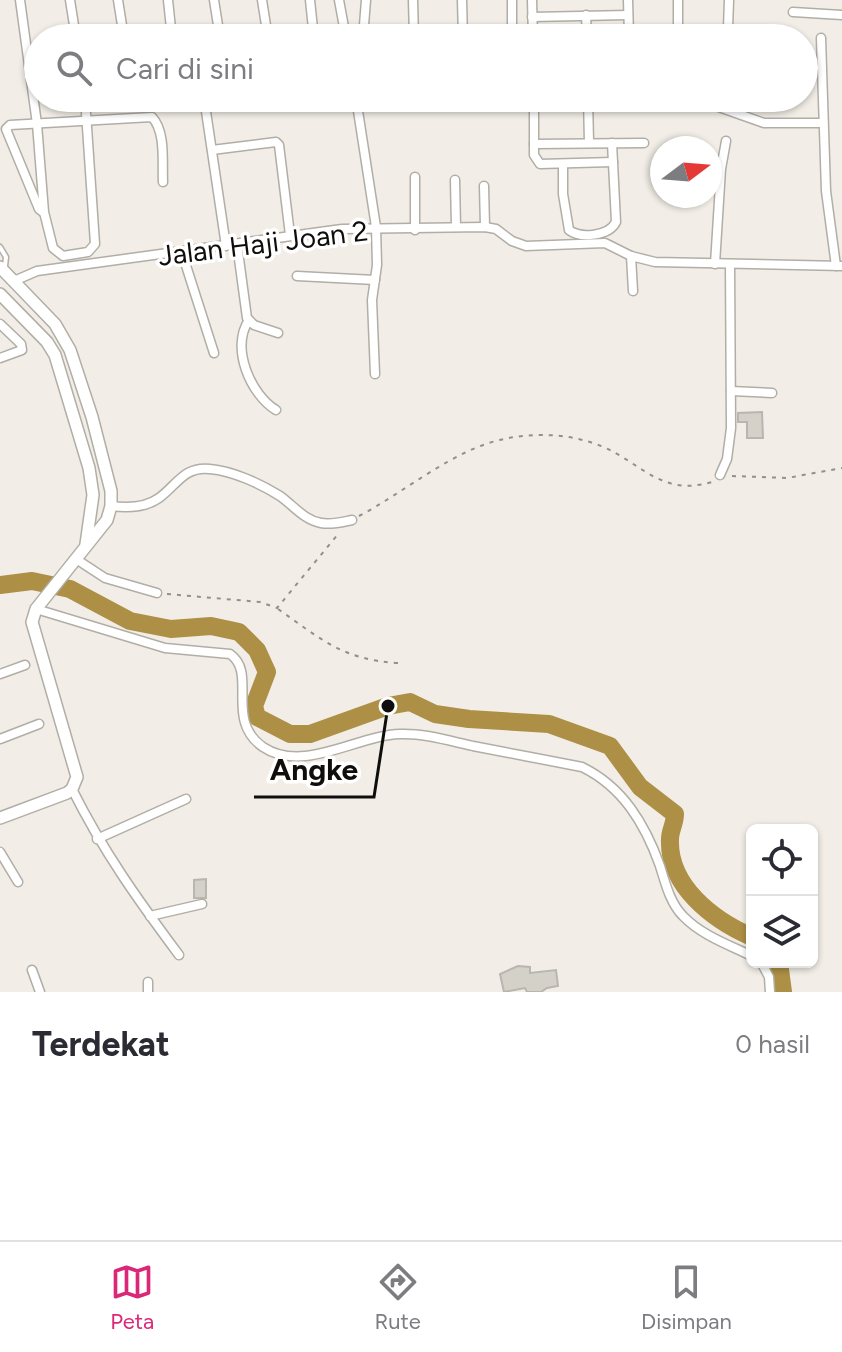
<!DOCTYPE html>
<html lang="id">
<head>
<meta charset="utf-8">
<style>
	:root { --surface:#fff; --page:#f7f7f7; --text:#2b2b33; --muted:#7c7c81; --line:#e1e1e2; --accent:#db2777 }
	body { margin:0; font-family:Figtree,sans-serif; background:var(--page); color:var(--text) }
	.controls { position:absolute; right:24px; bottom:24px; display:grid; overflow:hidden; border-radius:12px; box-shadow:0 2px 6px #0004 }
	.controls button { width:72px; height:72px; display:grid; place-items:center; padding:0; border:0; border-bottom:2px solid var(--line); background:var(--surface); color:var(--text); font:40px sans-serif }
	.compass { position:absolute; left:650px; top:136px; width:72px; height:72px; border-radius:50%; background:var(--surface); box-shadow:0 2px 6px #0004; rotate:74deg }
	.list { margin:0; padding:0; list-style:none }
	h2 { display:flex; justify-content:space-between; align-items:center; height:104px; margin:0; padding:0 32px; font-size:34px }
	h2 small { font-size:26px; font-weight:400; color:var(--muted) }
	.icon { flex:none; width:44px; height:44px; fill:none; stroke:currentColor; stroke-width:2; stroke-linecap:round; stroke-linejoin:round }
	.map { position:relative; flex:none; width:842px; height:992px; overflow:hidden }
	.search { position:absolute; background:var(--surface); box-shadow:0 2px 6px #0004; left:24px; right:24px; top:24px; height:88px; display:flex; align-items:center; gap:20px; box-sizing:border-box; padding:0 28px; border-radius:44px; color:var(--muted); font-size:30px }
	.sheet { height:248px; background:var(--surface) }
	nav { display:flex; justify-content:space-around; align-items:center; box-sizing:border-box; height:112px; border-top:2px solid var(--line); background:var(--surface); font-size:22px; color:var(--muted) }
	nav a { display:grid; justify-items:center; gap:4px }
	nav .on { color:var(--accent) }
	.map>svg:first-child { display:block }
</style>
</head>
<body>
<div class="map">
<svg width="842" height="992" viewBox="0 0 842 992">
	<rect width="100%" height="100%" fill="#f2eee7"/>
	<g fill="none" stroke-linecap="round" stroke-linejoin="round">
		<!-- river -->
		<g stroke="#ad8f45" stroke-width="18">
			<path d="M0 585 32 581 70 589 130 621 171 629 211 626 239 632 257 650 267 672 254 706 257 717 290 734H310L388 706 410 702 435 714 469 719 549 724 610 746 640 787 675 814C675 824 670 830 670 839 668 886 713 920 752 937"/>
			<polyline points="779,962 783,992"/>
		</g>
	</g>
	<!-- building -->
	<g fill="#d4d1c9" stroke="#b9b6af" stroke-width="2">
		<polygon points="762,412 763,438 747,438 747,422 738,422 738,413"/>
		<polygon points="206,879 206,898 194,898 194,880"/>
		<polygon points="518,966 530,967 530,973 556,970 558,986 547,988 541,992 527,992 525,988 504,992 500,974"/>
	</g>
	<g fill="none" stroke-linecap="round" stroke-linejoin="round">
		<defs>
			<polyline id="service" points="0,247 6,257 5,266"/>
			<g id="minor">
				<polyline points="20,0 37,124 44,212 53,248 63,256 88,252 95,244 85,98"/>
				<polyline points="70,0 76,38"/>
				<polyline points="118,0 124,38"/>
				<polyline points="168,0 172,38"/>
				<polyline points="214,0 220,38"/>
				<polyline points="262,0 268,38"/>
				<polyline points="310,0 314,38"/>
				<polyline points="339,0 346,38"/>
				<polyline points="413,0 414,38"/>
				<polyline points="462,0 463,38"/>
				<polyline points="512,0 512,38"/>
				<polyline points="532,0 533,38"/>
				<polyline points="628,0 629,35"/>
				<polyline points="678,0 678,33"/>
				<polyline points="793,12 842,15"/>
				<polyline points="586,15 587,38"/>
				<polyline points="532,17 628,15"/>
				<polyline points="728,28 729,0"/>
				<polyline points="363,38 366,0"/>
				<polyline points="821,38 826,191 836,266"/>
				<polyline points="204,98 226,246"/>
				<polyline points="356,98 376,227 377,265 372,300 375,374"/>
				<polyline points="534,98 534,155 540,164 613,162"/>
				<polyline points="588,98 589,143"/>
				<polyline points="640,98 699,100 764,123 822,123"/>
				<polyline points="534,144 644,143"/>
				<polyline points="212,150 276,142 279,145 290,235"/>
				<path d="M563 164V194L569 230C581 239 609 236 616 222L612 143"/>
				<polyline points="455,180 456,227"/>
				<polyline points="484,186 485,227"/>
				<path d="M43 212 39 209 6 129 10 125 152 117C166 132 162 162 163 182"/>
				<polyline points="415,230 415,177"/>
				<polyline points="237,244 247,318 254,325 278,333"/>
				<polyline points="182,253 214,353"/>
				<polyline points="631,256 633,291"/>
				<polyline points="715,264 721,169 726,141"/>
				<polyline points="297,276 375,280"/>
				<polyline points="14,281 37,271 342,229 485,227 496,229 512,241 526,246 605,243 631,256 655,262 842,266"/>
				<path d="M249 320C230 348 251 395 276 410"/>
				<polyline points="0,324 21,344 22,350 0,358"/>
				<polyline points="731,391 772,393"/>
				<polyline points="720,475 727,459 731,428 730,264"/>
				<path d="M111 506C126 508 145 508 159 498 177 485 184 466 210 469 233 471 261 484 280 496 294 506 304 520 321 523 332 525 342 522 352 520"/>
				<polyline points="76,559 105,578 157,593"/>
				<path d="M36 609 165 648 230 654C258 673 224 720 263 747 303 774 358 735 400 734 424 733 450 741 473 746 509 753 546 760 582 767 623 787 645 824 660 866 665 882 670 903 683 916 701 935 729 945 752 956"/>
				<polyline points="0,674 25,665"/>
				<polyline points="0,739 39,724"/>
				<path d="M72 789C103 851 138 900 179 955"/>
				<polyline points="97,839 186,799"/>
				<polyline points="0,852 18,882"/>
				<polyline points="150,916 202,904"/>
				<polyline points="761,962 769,977 770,992"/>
				<polyline points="32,970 40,992"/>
				<polyline points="148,992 148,982"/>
			</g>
			<g id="secondary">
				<polyline points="0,267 55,324 70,350 92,417 111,491 111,506 107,520 36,609 32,622 77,777 72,789 67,793 0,818"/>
				<polyline points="0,294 47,342 55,355 89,468 93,495 86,544"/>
			</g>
		</defs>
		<!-- service casing -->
		<use href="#service" stroke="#b1aea6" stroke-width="7"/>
		<!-- minor casing -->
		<use href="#minor" stroke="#b1aea6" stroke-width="11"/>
		<!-- secondary casing -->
		<use href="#secondary" stroke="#b1aea6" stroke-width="14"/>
		<!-- path -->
		<g stroke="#92908b" stroke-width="2" stroke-dasharray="4 6" stroke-linecap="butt">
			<polyline points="732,476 787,478 842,468"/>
			<path d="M359 516C405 492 454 449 504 439 535 432 572 434 601 446 642 463 661 497 712 482"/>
			<polyline points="167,594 260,602 277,608 339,533"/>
			<path d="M278 609C321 639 343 660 398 663"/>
		</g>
		<!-- service -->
		<use href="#service" stroke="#fff" stroke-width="4"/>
		<!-- minor -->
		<use href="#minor" stroke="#fff" stroke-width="8"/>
		<!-- secondary -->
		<use href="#secondary" stroke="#fff" stroke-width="11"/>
	</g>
	<g text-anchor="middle" stroke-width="7" stroke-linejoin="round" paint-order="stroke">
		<!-- street labels -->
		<g font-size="28" fill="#0f0e0c" stroke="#fff">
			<text transform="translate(263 243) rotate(-7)" y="10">Jalan Haji Joan 2</text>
		</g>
	</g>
	<!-- callouts -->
	<path fill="none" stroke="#0f0e0c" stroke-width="3" d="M388 706L374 797H254"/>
	<circle fill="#0f0e0c" stroke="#fff" stroke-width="3" cx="388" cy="706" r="8"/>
	<g font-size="30" text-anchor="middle" font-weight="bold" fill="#0f0e0c" stroke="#fff" stroke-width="7" stroke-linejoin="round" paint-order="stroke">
		<text x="314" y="780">Angke</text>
	</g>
</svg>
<div class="controls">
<button><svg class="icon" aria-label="locate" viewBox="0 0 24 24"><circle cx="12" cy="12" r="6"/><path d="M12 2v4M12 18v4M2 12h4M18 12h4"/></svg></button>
<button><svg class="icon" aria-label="layers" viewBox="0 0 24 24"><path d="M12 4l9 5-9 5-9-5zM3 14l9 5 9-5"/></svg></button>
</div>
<svg class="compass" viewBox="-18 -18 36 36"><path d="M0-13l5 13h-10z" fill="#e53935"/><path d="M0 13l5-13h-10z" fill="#7c7c81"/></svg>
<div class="search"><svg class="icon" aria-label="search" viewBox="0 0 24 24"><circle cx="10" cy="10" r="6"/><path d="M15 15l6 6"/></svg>Cari di sini</div>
</div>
<section class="sheet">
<h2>Terdekat<small>0 hasil</small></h2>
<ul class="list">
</ul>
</section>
<nav>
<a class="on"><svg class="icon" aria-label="map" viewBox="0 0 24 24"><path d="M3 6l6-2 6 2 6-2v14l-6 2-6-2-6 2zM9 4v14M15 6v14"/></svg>Peta</a>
<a><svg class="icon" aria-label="directions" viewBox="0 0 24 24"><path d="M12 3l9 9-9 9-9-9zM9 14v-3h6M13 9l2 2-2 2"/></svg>Rute</a>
<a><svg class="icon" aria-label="saved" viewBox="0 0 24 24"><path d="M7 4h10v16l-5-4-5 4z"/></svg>Disimpan</a>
</nav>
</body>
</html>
